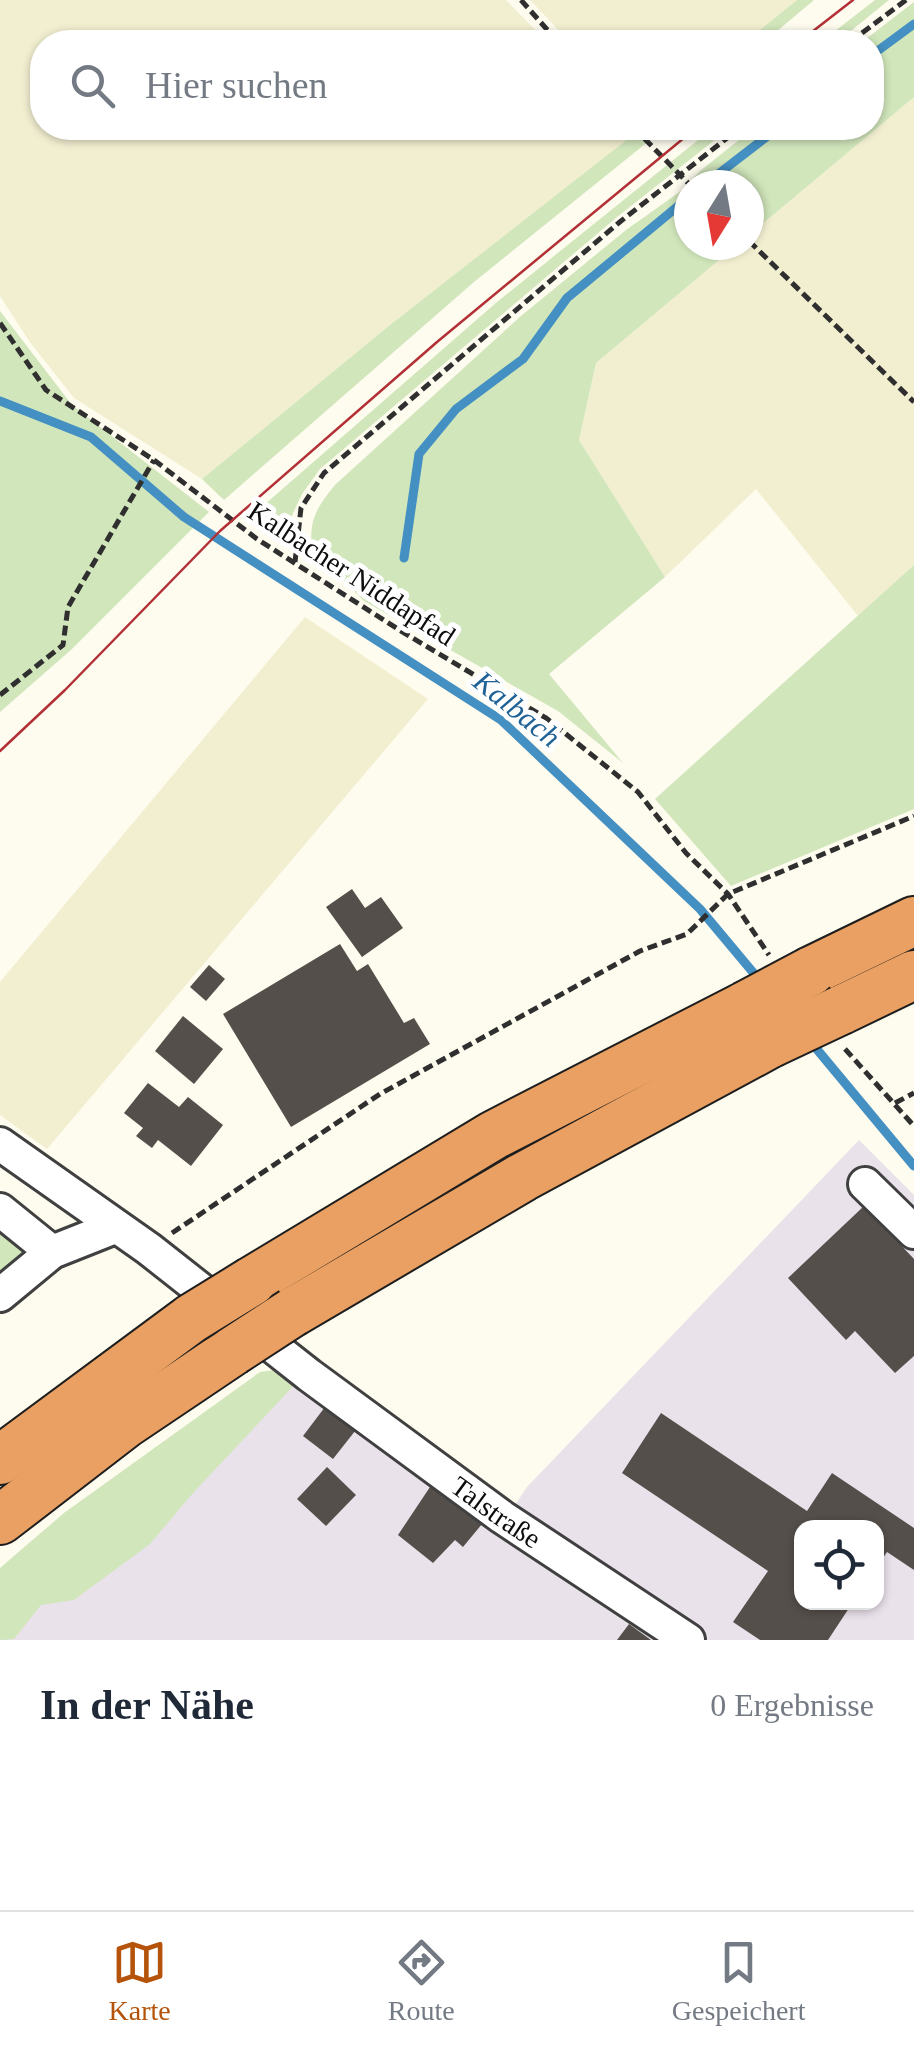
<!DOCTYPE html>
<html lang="de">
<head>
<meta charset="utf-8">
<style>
	:root { --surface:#fff; --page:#f6f6f7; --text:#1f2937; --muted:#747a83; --line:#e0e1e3; --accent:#b45309 }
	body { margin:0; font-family:"Times New Roman",serif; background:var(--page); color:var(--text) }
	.controls { position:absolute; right:30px; bottom:30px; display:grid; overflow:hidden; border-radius:20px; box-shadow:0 2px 8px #0004 }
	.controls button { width:90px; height:90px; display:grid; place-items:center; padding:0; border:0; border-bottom:2px solid var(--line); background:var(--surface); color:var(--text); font:50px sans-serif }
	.compass { position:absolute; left:674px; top:170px; width:90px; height:90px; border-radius:50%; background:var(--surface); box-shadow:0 2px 8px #0004; rotate:191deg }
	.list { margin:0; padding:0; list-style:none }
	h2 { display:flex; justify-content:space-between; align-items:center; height:130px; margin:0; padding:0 40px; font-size:42px }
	h2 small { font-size:32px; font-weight:400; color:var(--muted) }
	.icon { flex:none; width:55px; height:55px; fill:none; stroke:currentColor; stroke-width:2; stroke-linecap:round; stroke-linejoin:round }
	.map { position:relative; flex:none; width:914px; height:1640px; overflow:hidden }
	.search { position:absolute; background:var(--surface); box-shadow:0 2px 8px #0004; left:30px; right:30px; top:30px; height:110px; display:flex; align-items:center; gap:25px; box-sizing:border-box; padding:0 35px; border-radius:40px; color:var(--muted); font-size:38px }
	.sheet { height:270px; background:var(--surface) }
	nav { display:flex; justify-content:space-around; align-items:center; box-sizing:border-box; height:140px; border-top:2px solid var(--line); background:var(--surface); font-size:28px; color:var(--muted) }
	nav a { display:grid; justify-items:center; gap:5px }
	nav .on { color:var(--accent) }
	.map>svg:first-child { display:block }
</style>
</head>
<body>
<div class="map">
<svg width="914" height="1640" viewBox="0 0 914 1640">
	<rect width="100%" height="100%" fill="#fefbef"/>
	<!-- industrial -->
	<path fill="#eae2eb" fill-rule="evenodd" d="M859 1140 914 1195V1640H0V1586L64 1513 303 1350 515 1505 527 1487ZM802 1528H876V1602H802Z"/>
	<!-- farmland -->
	<g fill="#f2efd1">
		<polygon points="0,0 506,0 547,42 42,42 42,128 620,128 629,139 390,325 202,479 74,398 29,341 0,296"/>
		<polygon points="530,0 797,0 745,42 570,42"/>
		<polygon points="914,97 914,565 858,616 756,489 665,577 579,440 596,363 737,245 749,245 749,235"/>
		<polygon points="305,617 428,699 47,1149 0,1115 0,982"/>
	</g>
	<!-- green -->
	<g fill="#d1e6bb">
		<polygon points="797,0 814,0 764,42 745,42"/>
		<polygon points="875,0 889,0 837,42 821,42"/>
		<path d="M914 2V97L749 235V185H689V245H737L596 363 579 440 665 577 549 674 623 763 558 711 364 601 336 573 315 565C307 528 311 513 336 484L521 316 626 230 681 191 700 171 754 128H872V42H862Z"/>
		<polygon points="642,128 665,128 474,282 224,500 202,479 390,325"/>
		<polygon points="713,128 730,128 617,217 320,469 302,494 280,541 260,531 248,519 497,302"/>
		<polygon points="0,311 72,405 209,512 72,649 0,712"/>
		<polygon points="914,565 914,809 731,886 655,799"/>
		<polygon points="0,1210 52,1252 0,1295"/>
		<polygon points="289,1368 300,1379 193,1493 150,1544 74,1600 41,1605 14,1639 0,1640 0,1568 64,1513 260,1372"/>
	</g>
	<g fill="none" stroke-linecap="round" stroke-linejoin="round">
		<!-- stream -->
		<g stroke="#4490c2" stroke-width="9">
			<polyline points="872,55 914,24"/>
			<polyline points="704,185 778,128"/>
			<polyline points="0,401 91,437 184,517 501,720 700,909 762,983"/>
			<polyline points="404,558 419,454 456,409 523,359 567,298 689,197"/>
			<polyline points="810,1041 914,1166"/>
		</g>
	</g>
	<!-- building -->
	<g fill="#554f4b">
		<polygon points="352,889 365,908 381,897 403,928 362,957 326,907"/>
		<polygon points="340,944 357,971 368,964 404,1023 414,1018 430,1044 291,1127 223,1014"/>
		<polygon points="209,965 225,979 206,1001 190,987"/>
		<polygon points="183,1016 223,1049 194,1084 155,1051"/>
		<polygon points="148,1083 179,1107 188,1097 223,1125 191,1166 158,1140 152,1148 136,1136 143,1128 124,1113"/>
		<polygon points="864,1206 914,1259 914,1356 895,1373 855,1331 846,1340 788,1278"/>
		<polygon points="328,1403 359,1426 333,1459 303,1436"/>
		<polygon points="661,1413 807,1511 832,1473 914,1528 914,1570 887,1552 876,1568 876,1528 802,1528 802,1602 853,1602 828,1640 760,1640 733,1622 768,1571 622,1473"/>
		<polygon points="327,1467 356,1495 326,1526 297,1499"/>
		<polygon points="436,1478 487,1518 463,1547 455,1540 433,1563 398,1535"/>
		<polygon points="629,1624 651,1640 617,1640"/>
	</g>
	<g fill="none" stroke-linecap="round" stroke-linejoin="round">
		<defs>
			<g id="minor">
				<path id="s1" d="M0 1144 149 1249 309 1375 502 1517 688 1640"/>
				<polyline points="865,1184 914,1232"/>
				<polyline points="0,1210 52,1252"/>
				<polyline points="0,1295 52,1252 115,1227"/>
			</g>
			<g id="highway">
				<polyline points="811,971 914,921"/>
				<polyline points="841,1010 914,975"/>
				<polyline points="252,1281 494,1135 745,1006"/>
				<polyline points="293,1312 523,1177 771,1043"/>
				<polyline points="0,1460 192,1318"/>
				<polyline points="0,1520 126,1423 233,1351"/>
			</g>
		</defs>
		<!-- minor casing -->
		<use href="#minor" stroke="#404040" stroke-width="38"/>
		<!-- highway casing -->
		<use href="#highway" stroke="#1e1e1e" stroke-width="52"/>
		<!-- path -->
		<g stroke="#2f2f2f" stroke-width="5" stroke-dasharray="10 5" stroke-linecap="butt">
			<polyline points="521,0 558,42"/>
			<polyline points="850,42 906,0"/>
			<polyline points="634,128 690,185"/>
			<polyline points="749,241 914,402"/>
			<polyline points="0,323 46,390 154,460 257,539 401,631 546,718 638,792 686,853 728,894 769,955"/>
			<polyline points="295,562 301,508 324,473 621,221 740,128"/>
			<polyline points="0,695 63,645 68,607 154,460"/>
			<polyline points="845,1049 914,1126"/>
			<polyline points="895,1103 914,1093"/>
			<polyline points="172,1233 380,1094 640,951 687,934 728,894 914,816"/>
		</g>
		<!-- minor -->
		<use href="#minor" stroke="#fff" stroke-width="32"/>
		<!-- highway -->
		<use href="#highway" stroke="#e9a062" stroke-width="48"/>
		<!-- tram -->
		<g stroke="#b23036" stroke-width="2.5">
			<polyline points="799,42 853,0"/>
			<polyline points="0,751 65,690 220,531 437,342 696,128"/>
		</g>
		<defs>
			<g id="highway-bridge">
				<polyline points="745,1006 811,971"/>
				<polyline points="771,1043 841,1010"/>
				<polyline points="192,1318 252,1281"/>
				<polyline points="233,1351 293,1312"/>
			</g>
		</defs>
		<!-- highway-bridge casing -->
		<use href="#highway-bridge" stroke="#1e1e1e" stroke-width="52" stroke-linecap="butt"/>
		<!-- highway-bridge -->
		<use href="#highway-bridge" stroke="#e9a062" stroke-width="48"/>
	</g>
	<g text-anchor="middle" stroke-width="10" stroke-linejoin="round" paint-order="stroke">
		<!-- street labels -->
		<g font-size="28" fill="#0d0d0d" stroke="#fff">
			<text transform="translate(352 573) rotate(33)" y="10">Kalbacher Niddapfad</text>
			<text dy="10" stroke="none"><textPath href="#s1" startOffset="618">Talstraße</textPath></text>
		</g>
		<!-- water labels -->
		<g font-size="30" font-style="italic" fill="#206295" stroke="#fff">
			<text transform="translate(517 709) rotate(39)" y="10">Kalbach</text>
		</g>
	</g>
</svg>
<div class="controls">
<button><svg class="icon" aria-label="locate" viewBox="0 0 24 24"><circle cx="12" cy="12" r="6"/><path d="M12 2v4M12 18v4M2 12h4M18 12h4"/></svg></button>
</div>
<svg class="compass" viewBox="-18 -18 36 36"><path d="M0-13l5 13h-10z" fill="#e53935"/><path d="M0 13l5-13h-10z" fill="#747a83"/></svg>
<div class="search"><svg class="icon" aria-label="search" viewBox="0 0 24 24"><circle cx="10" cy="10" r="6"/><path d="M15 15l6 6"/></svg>Hier suchen</div>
</div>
<section class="sheet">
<h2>In der Nähe<small>0 Ergebnisse</small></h2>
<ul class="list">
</ul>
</section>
<nav>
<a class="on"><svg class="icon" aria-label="map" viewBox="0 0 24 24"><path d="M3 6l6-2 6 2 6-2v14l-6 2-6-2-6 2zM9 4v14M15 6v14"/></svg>Karte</a>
<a><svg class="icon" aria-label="directions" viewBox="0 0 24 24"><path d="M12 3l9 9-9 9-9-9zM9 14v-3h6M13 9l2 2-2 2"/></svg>Route</a>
<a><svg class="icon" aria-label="saved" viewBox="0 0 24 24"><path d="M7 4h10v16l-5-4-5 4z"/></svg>Gespeichert</a>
</nav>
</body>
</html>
